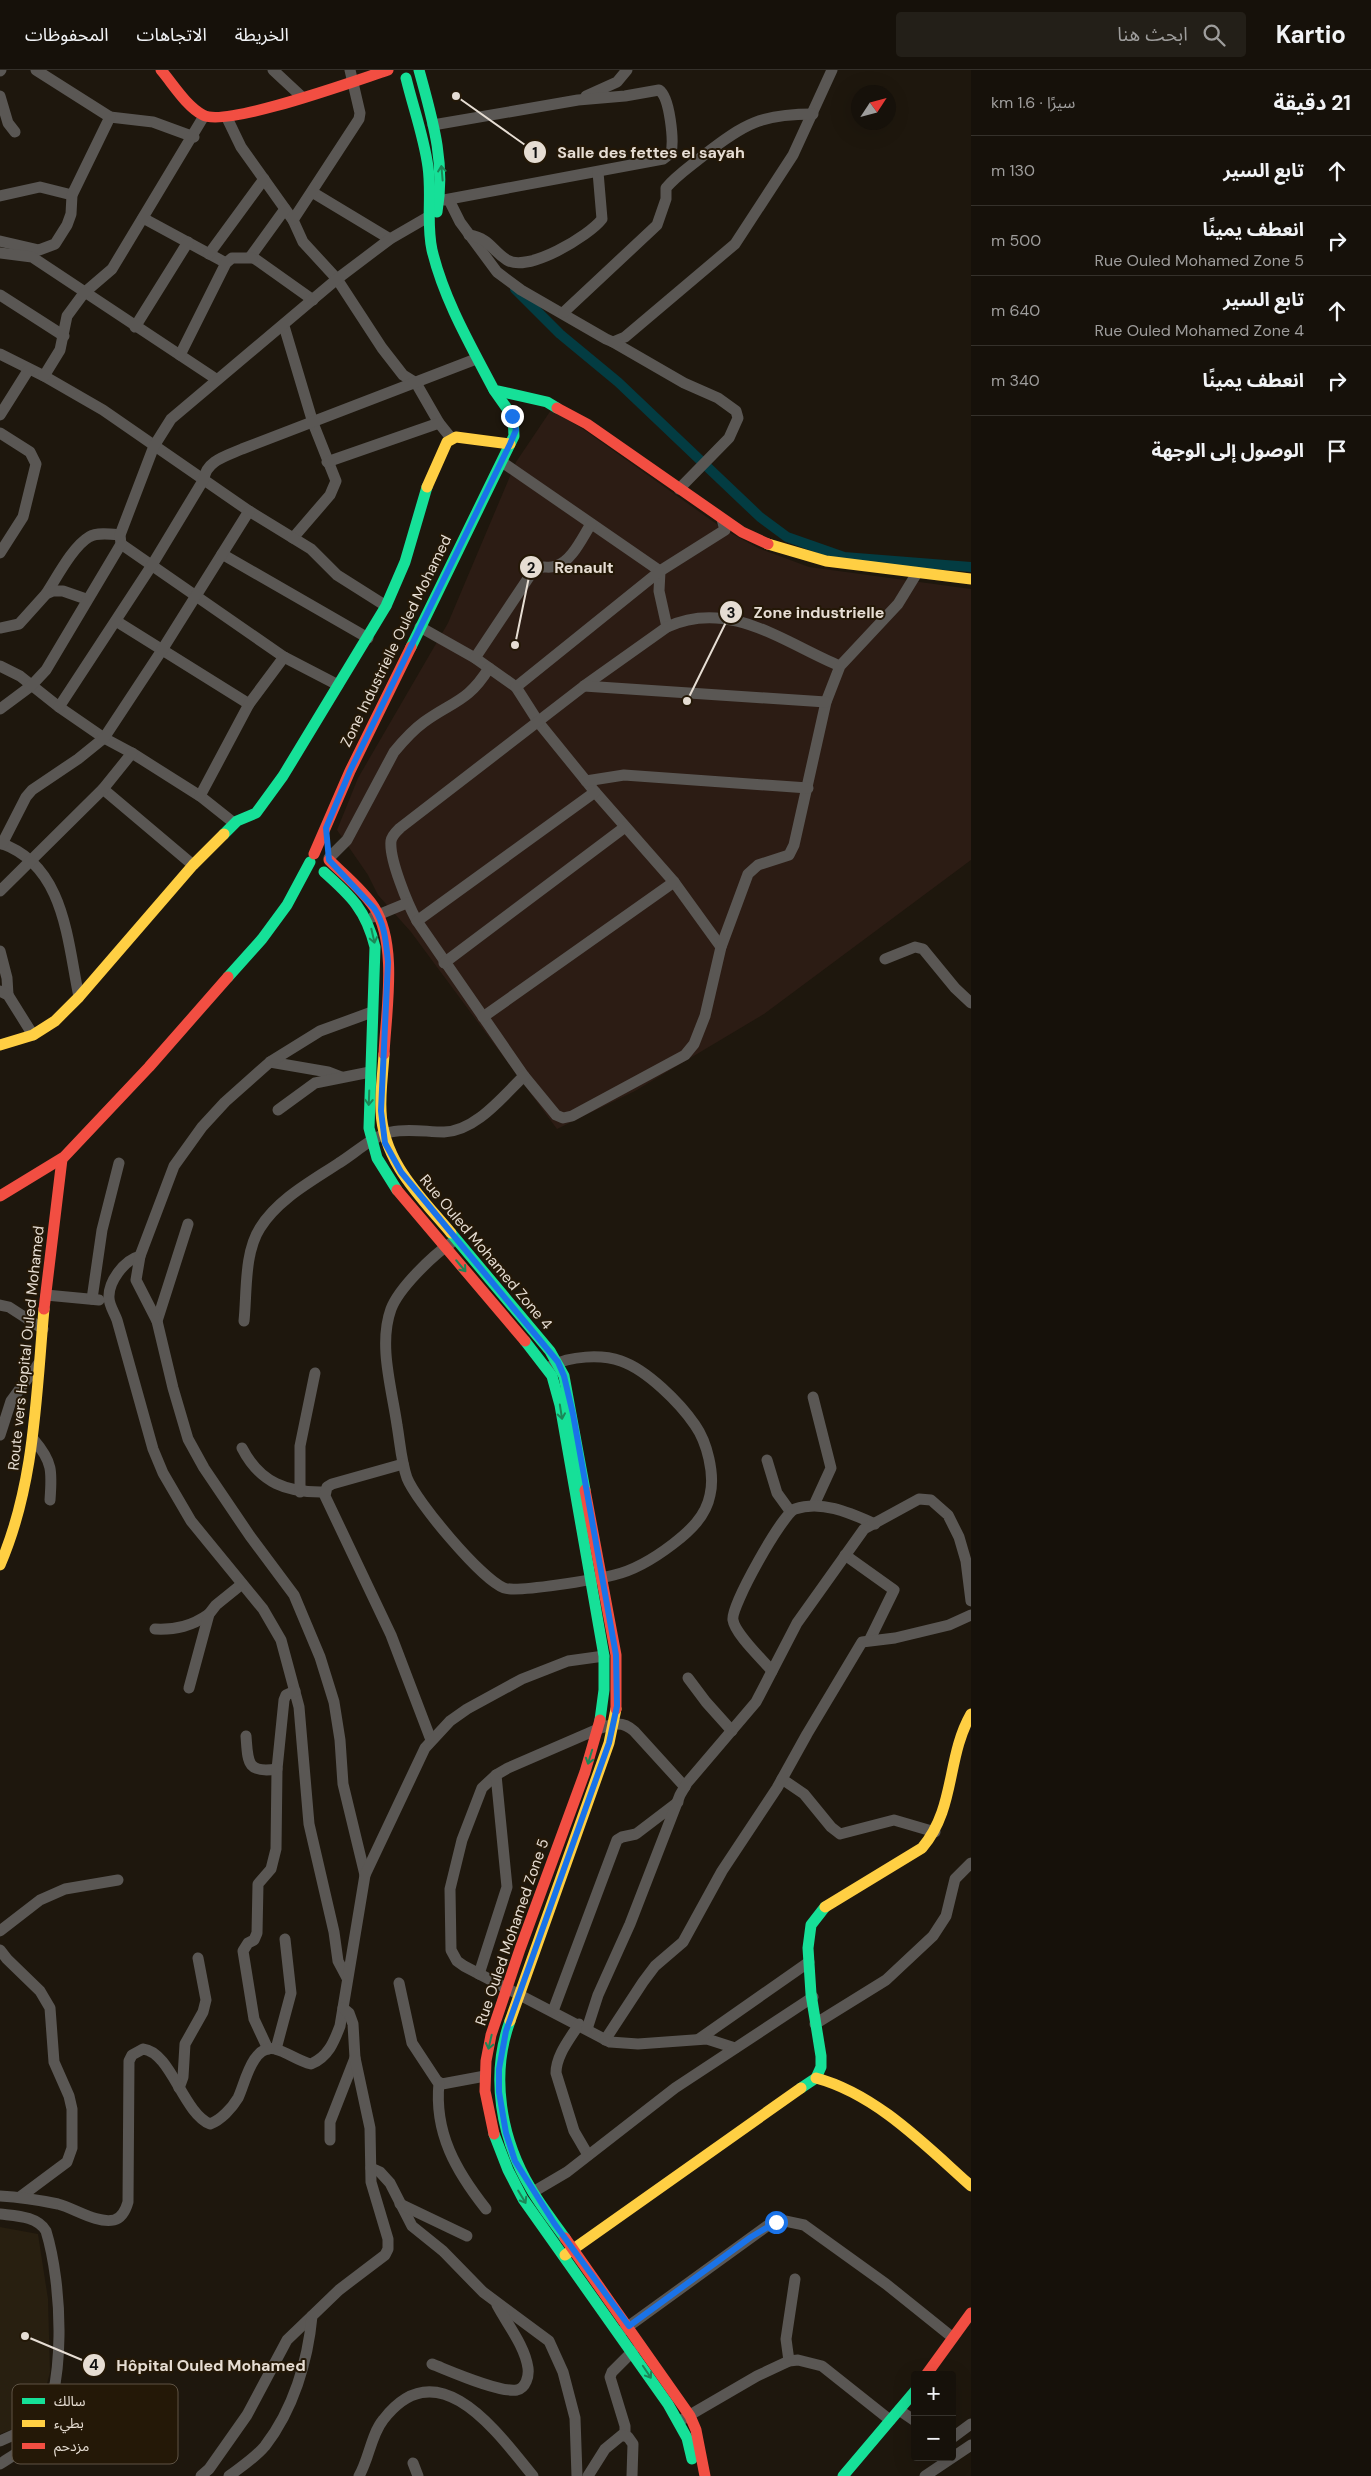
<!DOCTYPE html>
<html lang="ar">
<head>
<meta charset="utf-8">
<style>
	:root { --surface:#16110a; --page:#231f18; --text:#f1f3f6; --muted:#9e9d9c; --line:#35312b }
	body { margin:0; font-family:"DM Sans","Noto Sans Arabic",sans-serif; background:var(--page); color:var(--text); direction:rtl }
	.controls { position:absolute; right:15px; bottom:15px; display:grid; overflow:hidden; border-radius:5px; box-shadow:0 5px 20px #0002 }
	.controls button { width:45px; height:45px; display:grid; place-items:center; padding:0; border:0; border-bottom:1px solid var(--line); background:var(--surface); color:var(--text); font:25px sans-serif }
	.compass { position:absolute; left:851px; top:15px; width:45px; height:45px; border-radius:50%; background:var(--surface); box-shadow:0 5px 20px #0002; rotate:54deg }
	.stop { position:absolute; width:15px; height:15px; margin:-11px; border:4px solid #1a73e8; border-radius:50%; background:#fff }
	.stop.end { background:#1a73e8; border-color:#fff; box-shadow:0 1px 5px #0008 }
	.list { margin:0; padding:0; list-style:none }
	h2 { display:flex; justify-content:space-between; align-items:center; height:65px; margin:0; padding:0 20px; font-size:21px }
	h2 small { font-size:16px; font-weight:400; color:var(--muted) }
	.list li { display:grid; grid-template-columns:32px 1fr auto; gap:15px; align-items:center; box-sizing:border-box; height:70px; padding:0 20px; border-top:1px solid var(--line) }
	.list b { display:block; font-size:19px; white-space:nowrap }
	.list p { margin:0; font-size:16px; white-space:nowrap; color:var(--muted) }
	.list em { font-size:16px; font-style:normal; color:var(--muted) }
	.icon { flex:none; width:28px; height:28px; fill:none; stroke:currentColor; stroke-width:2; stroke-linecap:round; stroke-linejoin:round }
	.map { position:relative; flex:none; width:971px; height:2406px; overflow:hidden; direction:ltr }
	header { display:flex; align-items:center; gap:30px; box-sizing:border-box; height:70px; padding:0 25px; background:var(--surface); border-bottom:1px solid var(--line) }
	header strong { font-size:24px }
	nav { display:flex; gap:28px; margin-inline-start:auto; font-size:18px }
	.search { width:350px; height:45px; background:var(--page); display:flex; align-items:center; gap:12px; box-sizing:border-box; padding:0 18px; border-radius:5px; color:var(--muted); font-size:19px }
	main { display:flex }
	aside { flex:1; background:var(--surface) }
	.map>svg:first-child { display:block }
</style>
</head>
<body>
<header>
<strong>Kartio</strong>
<div class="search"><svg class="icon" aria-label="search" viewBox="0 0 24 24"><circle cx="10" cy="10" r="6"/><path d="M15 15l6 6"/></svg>ابحث هنا</div>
<nav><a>الخريطة</a><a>الاتجاهات</a><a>المحفوظات</a></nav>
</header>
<main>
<aside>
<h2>21 دقيقة<small>سيرًا · 1.6 km</small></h2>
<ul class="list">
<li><svg class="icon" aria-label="ahead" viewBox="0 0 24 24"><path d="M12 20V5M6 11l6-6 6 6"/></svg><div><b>تابع السير</b></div><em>130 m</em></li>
<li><svg class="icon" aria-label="right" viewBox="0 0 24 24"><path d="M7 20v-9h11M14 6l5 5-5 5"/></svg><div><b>انعطف يمينًا</b><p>Rue Ouled Mohamed Zone 5</p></div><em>500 m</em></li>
<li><svg class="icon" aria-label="ahead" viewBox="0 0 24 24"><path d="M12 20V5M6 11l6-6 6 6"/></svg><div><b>تابع السير</b><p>Rue Ouled Mohamed Zone 4</p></div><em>640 m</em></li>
<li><svg class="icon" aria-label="right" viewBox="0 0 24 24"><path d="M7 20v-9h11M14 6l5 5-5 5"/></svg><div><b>انعطف يمينًا</b></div><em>340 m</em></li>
<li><svg class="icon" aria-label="arrive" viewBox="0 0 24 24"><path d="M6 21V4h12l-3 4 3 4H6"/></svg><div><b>الوصول إلى الوجهة</b></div></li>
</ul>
</aside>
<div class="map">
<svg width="971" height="2406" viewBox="0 0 971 2406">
	<rect width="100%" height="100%" fill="#1e170d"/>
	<!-- industrial -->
	<polygon fill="#2c1c14" points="551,340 583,359 725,460 758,478 809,497 971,519 971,790 764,944 635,1021 557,1059 411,862 378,825 368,805 337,760 358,708 448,553 516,392"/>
	<!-- medical -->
	<polygon fill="#281f10" points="0,2157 38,2164 48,2229 50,2302 38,2349 0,2364"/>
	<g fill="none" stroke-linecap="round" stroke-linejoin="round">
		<!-- canal -->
		<polyline stroke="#033c42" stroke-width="10" points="515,219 560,264 618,312 760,447 787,467 844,487 971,497"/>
		<!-- street -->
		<g stroke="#5a5754" stroke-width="11">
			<polyline points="273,0 302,27"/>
			<polyline points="0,1 1,0"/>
			<polyline points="0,26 8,53 15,62"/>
			<polyline points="586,26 617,12 627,0"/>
			<polyline points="110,47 153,52 194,67"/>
			<polyline points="227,48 241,77 293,150 303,172 337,209 382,278 403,305 416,313 439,353 451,368"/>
			<path d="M433 55 578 30 625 26 659 20C670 27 674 71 671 83L663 89 444 130"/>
			<polyline points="312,122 390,169"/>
			<polyline points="0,126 40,117 72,125"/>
			<polyline points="449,130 460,152 497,202 521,220 606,269 613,272 625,267 735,174 793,85 832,0"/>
			<polyline points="285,139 251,186 313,230"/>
			<polyline points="143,148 226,193"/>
			<polyline points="293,150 359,49 360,43 350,0"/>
			<path d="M469 165C491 169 491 180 507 190 528 203 589 166 602 149L598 102"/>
			<polyline points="0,171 39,180 55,174 67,155 71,144 72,125 110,47 36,0"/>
			<polyline points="0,183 32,187 216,309"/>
			<polyline points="209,184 264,109"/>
			<polyline points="0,225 64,266"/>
			<path d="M564 242 657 155 666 129V118C677 105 691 96 704 85 744 54 761 44 813 44"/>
			<polyline points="284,256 313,353 336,411 330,425 293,468"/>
			<polyline points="135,257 188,172"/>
			<polyline points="613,272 684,313 718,328 736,341 738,348 729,368 679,419"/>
			<polyline points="0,284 44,306 103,340 249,441 311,479 337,505 386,536"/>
			<polyline points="180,285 226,193 232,188 252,188"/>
			<polyline points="44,306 60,280 67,246 84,223 112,199 204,46"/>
			<polyline points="0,345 29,299"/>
			<polyline points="0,363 30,382 36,394 23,447 0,483"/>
			<polyline points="327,392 439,353"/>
			<polyline points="502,392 660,501 659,521 667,557"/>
			<polyline points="121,474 284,587 338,615"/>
			<polyline points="222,484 368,568"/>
			<path d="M46 524C56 509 73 476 89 467 97 462 111 464 120 465"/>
			<polyline points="116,551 249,634"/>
			<polyline points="420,557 475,588 516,617 539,653 595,722 674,812 721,877"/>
			<polyline points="0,558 19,554 46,524 53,521 63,521 86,529"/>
			<path d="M475 588 531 504C545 492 544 500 556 496 572 491 582 468 591 454"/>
			<polyline points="0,596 20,606 59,637 104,668 132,683 200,726 234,753"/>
			<path d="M840 596C785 573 729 528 667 557L584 616 400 758C396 762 392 765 391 771 389 789 408 835 417 851L524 1006 556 1045 563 1048 572 1046 685 985 694 974 705 946 721 877 748 804 758 795 789 785 794 775 826 632 840 596 898 534 917 503"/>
			<polyline points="584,616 826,632"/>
			<polyline points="516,617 660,501 725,460 722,449"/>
			<path d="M59 637 152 495 204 409C206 391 226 386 242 379L476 289"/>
			<polyline points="0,639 31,616 46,600 121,474 120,465 154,376 171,349 337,209 390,169 428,147"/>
			<polyline points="586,711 624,705 808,718"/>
			<polyline points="103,719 193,795"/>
			<polyline points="200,726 249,634 284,587"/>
			<path d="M0 773C65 795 67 870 79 927"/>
			<polyline points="2,774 26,727 32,720 78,689 104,668 162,580 249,441"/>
			<path d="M329 788 347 770 394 682C403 671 413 660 424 652 453 631 468 632 489 598"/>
			<polyline points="0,821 103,719 132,683"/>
			<polyline points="373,847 407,833"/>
			<polyline points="417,851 595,722"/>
			<polyline points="0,881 7,908 8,925"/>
			<polyline points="885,889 915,877 923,879 955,918 971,933"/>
			<polyline points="444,893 625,757"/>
			<polyline points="0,921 8,925 33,965"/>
			<polyline points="483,947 674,812"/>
			<polyline points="270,992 328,1002 341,1007"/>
			<polyline points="278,1040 315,1013 370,1002"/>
			<path d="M451 1173C432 1186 399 1218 391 1239 378 1275 392 1319 397 1355 400 1372 401 1391 407 1408 416 1431 481 1509 504 1518 517 1523 597 1509 614 1505 636 1500 656 1487 673 1474 690 1461 706 1446 710 1425 715 1404 707 1372 695 1355 680 1333 647 1300 621 1291 601 1284 570 1286 551 1296"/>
			<path d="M140 1186C124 1190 108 1212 109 1228 109 1235 115 1244 117 1250L153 1379 163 1403 191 1451 263 1539 281 1570 299 1637 309 1754 334 1862 338 1891 347 1908"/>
			<polyline points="46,1225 99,1230"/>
			<polyline points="92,1229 102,1160 119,1093"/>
			<polyline points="0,1235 9,1237 43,1259"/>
			<polyline points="157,1251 188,1154"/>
			<path d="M244 1251C247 1222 244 1183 260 1158 278 1129 312 1111 339 1093 355 1083 373 1066 391 1062 408 1058 427 1062 444 1062 476 1061 503 1026 524 1006"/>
			<polyline points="813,1327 831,1398 814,1435"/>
			<polyline points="0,1365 11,1331 39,1293"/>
			<path d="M34 1370C53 1392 52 1402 50 1430"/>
			<path d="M242 1378C260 1413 287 1423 325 1422"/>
			<polyline points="767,1390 777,1423 790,1441"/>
			<polyline points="403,1394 332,1414 327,1417 325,1426 391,1565 431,1670"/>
			<polyline points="300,1422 300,1376 315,1303"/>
			<polyline points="845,1485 894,1520 870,1569"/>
			<path d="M155 1559C176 1560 192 1556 209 1544"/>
			<path d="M772 1601C762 1589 735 1564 733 1550 730 1537 783 1443 795 1439 822 1430 850 1443 875 1454"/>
			<polyline points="688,1608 706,1632 732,1661"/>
			<polyline points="189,1618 209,1544 216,1535 242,1514"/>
			<path d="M246 1666C248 1691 246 1704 277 1699"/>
			<polyline points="782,1709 804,1724 831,1757 840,1764 894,1750 935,1762"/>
			<path d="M685 1717 634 1661C622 1650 612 1654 598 1659L508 1698 496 1705 482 1718 462 1770 450 1819 451 1880 457 1891 464 1896 610 1972 638 1974 707 1969 735 1978"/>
			<polyline points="365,1805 343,1714 340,1670 334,1632 320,1587 294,1525 250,1466 204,1398 188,1369 173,1318 157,1251 136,1210 140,1186 174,1096 202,1057 225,1032 270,992 320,961 372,942"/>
			<polyline points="0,1861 40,1830 65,1819 118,1810"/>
			<polyline points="0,1880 7,1889 40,1921 50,1938 54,1992 69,2026 72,2039 72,2078 67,2092 20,2127"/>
			<polyline points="479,1904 507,1817 496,1705"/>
			<polyline points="399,1913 412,1973 437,2011 442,2014 485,2006"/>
			<polyline points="553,1941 617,1770 622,1767 636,1764 678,1732"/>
			<path d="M579 1954C570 1969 556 1985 556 2003L574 2061 588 2085"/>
			<polyline points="815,1954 886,1910 933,1866 946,1846 955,1809 971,1793"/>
			<polyline points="587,1959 598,1925 630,1854 680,1725 687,1713 756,1632 797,1553 864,1459 919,1429 931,1430 948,1445 959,1467 966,1491 971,1531"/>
			<polyline points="699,1969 809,1892"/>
			<polyline points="605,1970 643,1912 655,1896 683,1872 722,1801 777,1718 807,1664 862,1572 895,1568 949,1555 971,1545"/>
			<polyline points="268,1979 254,1949 243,1881 248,1873 254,1870 257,1863 258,1814 271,1799 276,1779 277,1699 284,1630 286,1625 295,1621"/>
			<polyline points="276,1979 291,1923 285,1869"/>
			<path d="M439 2013C434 2063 456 2101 486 2139"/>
			<polyline points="179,2018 183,2007 185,1974 203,1942 206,1930 198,1888"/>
			<polyline points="330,2070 330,2052 355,1988"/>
			<polyline points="371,2098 380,2102 390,2113 412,2156 443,2181 483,2222 549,2271 563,2302 575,2348 577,2406"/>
			<polyline points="533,2122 567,2102 675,2018 813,1927"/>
			<path d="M0 2126C20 2127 39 2130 58 2134 74 2138 97 2154 114 2150 122 2148 126 2139 128 2132L129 1991 132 1985 143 1979C171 1982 183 2043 210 2054 221 2050 232 2038 238 2028 245 2014 252 1974 275 1979 287 1982 298 1991 311 1994 328 1987 334 1972 340 1956L365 1805 425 1678 450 1651 467 1639 522 1609 568 1591 604 1586"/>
			<polyline points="400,2134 467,2166"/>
			<path d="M0 2144C16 2146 37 2146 46 2161 62 2213 68 2320 36 2366 27 2378 12 2386 0 2394"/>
			<polyline points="622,2261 767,2156 785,2151 804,2155 886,2214 952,2267"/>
			<polyline points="789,2291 786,2269 795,2209"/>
			<path d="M432 2294C450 2301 499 2323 517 2320 526 2318 529 2306 528 2298 525 2276 507 2254 497 2235"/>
			<polyline points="899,2340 915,2351"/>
			<polyline points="683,2349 757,2306 789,2291 798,2290 822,2296 890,2350"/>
			<polyline points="625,2366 625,2356 610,2307 612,2302 633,2281"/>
			<polyline points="952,2368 971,2354"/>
			<polyline points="0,2371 45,2351"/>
			<polyline points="413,2393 418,2406"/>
			<polyline points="201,2406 209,2399 247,2345 287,2270 312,2246"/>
			<path d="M229 2406C241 2397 255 2388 265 2376 293 2340 308 2291 312 2246L339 2220 385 2185 388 2179V2169L371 2112 370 2058 355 1988 353 1954 349 1943 343 1938"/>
			<path d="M359 2406C369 2389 371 2365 383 2350 438 2278 497 2362 533 2406"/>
			<polyline points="588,2406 605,2379 622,2365 628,2367 633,2374 632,2406"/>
			<polyline points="925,2406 971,2375"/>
		</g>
		<!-- fast -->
		<g stroke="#16e098" stroke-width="11">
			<path d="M419 0C432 48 446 92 437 142"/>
			<path d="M406 8C413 37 424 67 428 97 432 125 426 153 432 180 444 230 471 276 494 320L547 332 557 338"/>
			<polyline points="411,577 514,366 513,347 494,320"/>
			<polyline points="224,764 237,751 256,743 283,706 386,536 405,492 427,417"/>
			<path d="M324 802C351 826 366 840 375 877L369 1058 377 1088 397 1120"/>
			<polyline points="228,907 262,869 287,835 310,792"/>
			<polyline points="451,1163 550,1281 564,1306 585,1420"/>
			<polyline points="525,1271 552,1306 560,1335 604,1586 604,1620 600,1650"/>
			<path d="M510 1951C490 2006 501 2068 530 2117 540 2135 553 2151 565 2168"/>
			<polyline points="801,2018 816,2008 821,1997 821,1986 811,1924 808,1878 811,1855 825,1837"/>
			<polyline points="494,2064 508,2100 523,2129 668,2334 687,2368 692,2389"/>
			<polyline points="843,2406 915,2321"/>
		</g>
		<!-- slow -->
		<g stroke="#ffcf43" stroke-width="11">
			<polyline points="427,417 447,372 456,367 510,374"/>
			<polyline points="768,474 826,491 971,509"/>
			<polyline points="0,975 33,965 55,951 79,927 193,795 224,764"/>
			<path d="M384 984C383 1003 380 1022 381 1041 383 1092 421 1127 451 1163"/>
			<path d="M0 1495C35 1414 36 1326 44 1239"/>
			<path d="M825 1837 922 1778C956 1738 946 1688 971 1644"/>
			<polyline points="510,1951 609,1673 616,1639"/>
			<path d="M816 2008C876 2024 925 2075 971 2116"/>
			<polyline points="565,2185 801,2018"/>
		</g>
		<!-- jam -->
		<g stroke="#f24e42" stroke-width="11">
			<path d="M161 0C173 14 186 36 203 45 226 58 357 10 388 0"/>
			<polyline points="557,338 587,354 742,462 768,474"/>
			<polyline points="314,784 350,701 411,577"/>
			<path d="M329 790C344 805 362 819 374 837 398 874 386 941 384 984"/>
			<polyline points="397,1120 525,1271"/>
			<polyline points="0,1126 64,1087 149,997 228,907"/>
			<polyline points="44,1239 62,1089"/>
			<polyline points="585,1420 616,1585 616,1639"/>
			<polyline points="494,2064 485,2021 486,1991 491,1965 520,1879 585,1702 600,1650"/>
			<polyline points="565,2168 690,2346 696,2360 705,2406"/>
			<polyline points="926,2305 971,2243"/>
		</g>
	</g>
	<!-- one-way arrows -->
	<defs><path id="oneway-shaft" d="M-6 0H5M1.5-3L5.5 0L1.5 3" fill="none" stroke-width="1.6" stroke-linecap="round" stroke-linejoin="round" transform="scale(1.25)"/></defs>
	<g stroke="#1c8657">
		<use href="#oneway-shaft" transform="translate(442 103) rotate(-95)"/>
		<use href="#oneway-shaft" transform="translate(373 866) rotate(77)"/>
		<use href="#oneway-shaft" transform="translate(369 1028) rotate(92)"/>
		<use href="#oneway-shaft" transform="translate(461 1196) rotate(50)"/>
		<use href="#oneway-shaft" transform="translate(561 1342) rotate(81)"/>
		<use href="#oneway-shaft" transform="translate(590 1687) rotate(107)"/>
		<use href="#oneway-shaft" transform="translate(490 1972) rotate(103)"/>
		<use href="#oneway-shaft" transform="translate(522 2127) rotate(59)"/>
		<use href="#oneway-shaft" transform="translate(647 2302) rotate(56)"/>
	</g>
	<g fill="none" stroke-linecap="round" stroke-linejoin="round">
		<!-- route -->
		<path stroke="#1a73e8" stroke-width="6" d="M512 346 516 360 510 374 350 701 326 758 329 790 374 838C385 854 386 873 388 892L381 1041 385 1073 401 1102 558 1292 564 1306 573 1344 616 1585 617 1636 609 1673 506 1961 499 1999V2022L506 2063 515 2091 554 2153 629 2256 751 2167 776 2152"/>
	</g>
	<g text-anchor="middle" stroke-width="4" stroke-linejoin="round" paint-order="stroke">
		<!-- street labels -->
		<g font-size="15" fill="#e6ddd3" stroke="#241807">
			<text transform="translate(396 571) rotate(-64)" y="5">Zone Industrielle Ouled Mohamed</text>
			<text transform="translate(486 1182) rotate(50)" y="5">Rue Ouled Mohamed Zone 4</text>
			<text transform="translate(26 1278) rotate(-84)" y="5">Route vers Hopital Ouled Mohamed</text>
			<text transform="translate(512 1862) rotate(-71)" y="5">Rue Ouled Mohamed Zone 5</text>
		</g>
	</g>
	<!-- legend -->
	<rect x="12" y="2314" width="166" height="80" rx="8" fill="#241807" stroke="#5e5344" stroke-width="1"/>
	<rect x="22" y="2328" width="23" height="6" fill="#16e098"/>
	<rect x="22" y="2350" width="23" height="7" fill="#ffcf43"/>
	<rect x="22" y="2373" width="23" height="6" fill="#f24e42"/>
	<g font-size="14" fill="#e6ddd3">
		<text x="54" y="2336">سالك</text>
		<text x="54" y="2358">بطيء</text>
		<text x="54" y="2381">مزدحم</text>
	</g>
	<!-- callouts -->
	<path fill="none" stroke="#e6ddd3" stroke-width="2" d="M456 26L535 82M515 575L531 497M687 631L731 542M25 2266L94 2295"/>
	<g fill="#e6ddd3" stroke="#241807" stroke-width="2">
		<circle cx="456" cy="26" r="5"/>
		<circle cx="515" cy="575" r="5"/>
		<circle cx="687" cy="631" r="5"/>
		<circle cx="25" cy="2266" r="5"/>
		<circle cx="535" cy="82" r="12"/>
		<circle cx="531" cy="497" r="12"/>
		<circle cx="731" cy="542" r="12"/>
		<circle cx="94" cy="2295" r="12"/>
	</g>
	<g font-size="15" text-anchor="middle" font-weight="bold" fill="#111">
		<text x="535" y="88">1</text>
		<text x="531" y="503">2</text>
		<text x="731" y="548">3</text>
		<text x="94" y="2300">4</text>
	</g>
	<g font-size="16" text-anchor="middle" font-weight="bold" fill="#e6ddd3" stroke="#241807" stroke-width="4" stroke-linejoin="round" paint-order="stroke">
		<text x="651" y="88">Salle des fettes el sayah</text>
		<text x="584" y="503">Renault</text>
		<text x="819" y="548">Zone industrielle</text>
		<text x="211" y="2301">Hôpital Ouled Mohamed</text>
	</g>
</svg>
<div class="controls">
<button>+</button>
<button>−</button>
</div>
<svg class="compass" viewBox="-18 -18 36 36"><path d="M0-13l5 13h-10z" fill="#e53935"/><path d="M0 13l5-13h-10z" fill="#9e9d9c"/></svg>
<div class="stop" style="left:776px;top:2152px"></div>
<div class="stop end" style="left:512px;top:346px"></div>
</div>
</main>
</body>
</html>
